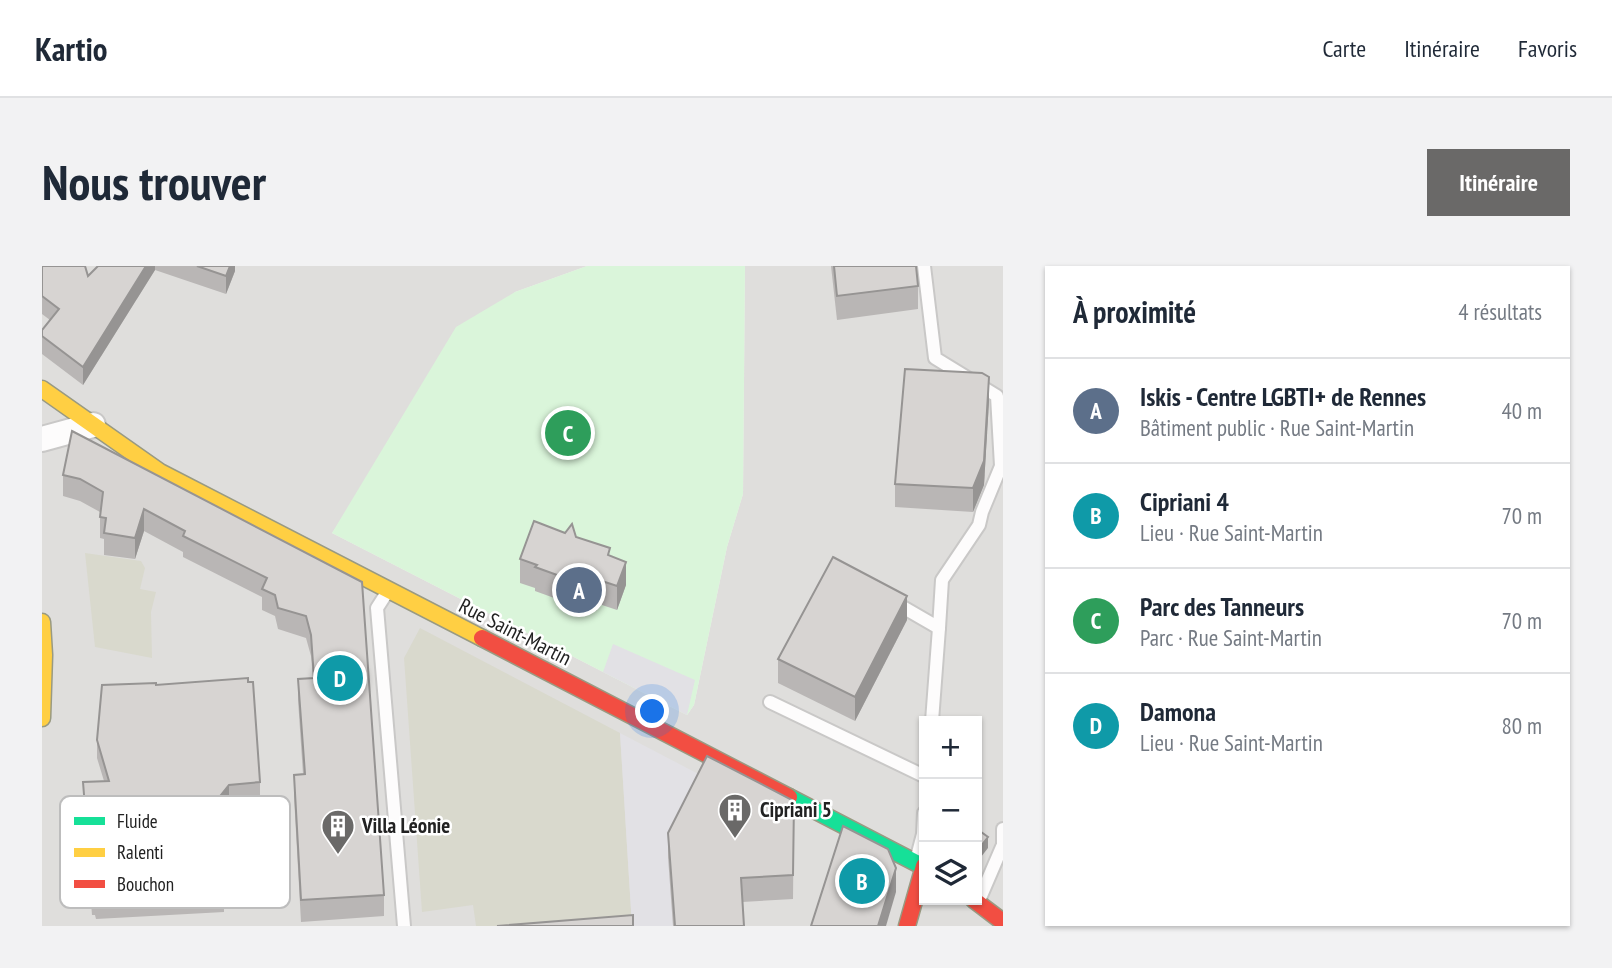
<!DOCTYPE html>
<html lang="fr">
<head>
<meta charset="utf-8">
<style>
	:root { --surface:#fff; --page:#f2f2f3; --text:#1f2937; --muted:#747a83; --line:#e0e1e3; --accent:#6a6968 }
	body { margin:0; font-family:"PT Sans Narrow",sans-serif; background:var(--page); color:var(--text) }
	.controls { position:absolute; right:21px; bottom:21px; display:grid; overflow:hidden; border-radius:0px; box-shadow:0 2px 5px #0004 }
	.controls button { width:63px; height:63px; display:grid; place-items:center; padding:0; border:0; border-bottom:2px solid var(--line); background:var(--surface); color:var(--text); font:35px sans-serif }
	.you { position:absolute; left:611px; top:446px; width:24px; height:24px; margin:-18px; border:5px solid #fff; border-radius:50%; background:#1a73e8; box-shadow:0 0 0 10px #1a73e833 }
	.badge { display:grid; place-items:center; width:46px; height:46px; border-radius:50%; background:var(--accent); color:#fff; font-size:23px; font-weight:700 }
	.pin { position:absolute; translate:-50% -50%; border:4px solid #fff; box-shadow:0 2px 7px #0006 }
	.list { margin:0; padding:0; list-style:none }
	h2 { display:flex; justify-content:space-between; align-items:center; height:91px; margin:0; padding:0 28px; font-size:30px }
	h2 small { font-size:23px; font-weight:400; color:var(--muted) }
	.list li { display:grid; grid-template-columns:46px 1fr auto; gap:21px; align-items:center; box-sizing:border-box; height:105px; padding:0 28px; border-top:2px solid var(--line) }
	.list b { display:block; font-size:26px; white-space:nowrap }
	.list p { margin:0; font-size:23px; white-space:nowrap; color:var(--muted) }
	.list em { font-size:23px; font-style:normal; color:var(--muted) }
	.icon { flex:none; width:38px; height:38px; fill:none; stroke:currentColor; stroke-width:2; stroke-linecap:round; stroke-linejoin:round }
	.map { position:relative; flex:none; width:961px; height:660px; overflow:hidden; border-radius:0px }
	header { display:flex; align-items:center; gap:42px; box-sizing:border-box; height:98px; padding:0 35px; background:var(--surface); border-bottom:2px solid var(--line) }
	header strong { font-size:33px }
	nav { display:flex; gap:38px; margin-inline-start:auto; font-size:24px }
	.intro { display:flex; align-items:center; justify-content:space-between; box-sizing:border-box; height:168px; padding:0 42px }
	h1 { margin:0; font-size:49px }
	.button { padding:18px 32px; border-radius:0px; background:var(--accent); color:#fff; font-size:24px; font-weight:700 }
	main { display:flex; gap:42px; padding:0 42px }
	aside { flex:1; background:var(--surface); border-radius:0px; box-shadow:0 2px 5px #0004 }
	.map>svg:first-child { display:block }
</style>
</head>
<body>
<header>
<strong>Kartio</strong>
<nav><a>Carte</a><a>Itinéraire</a><a>Favoris</a></nav>
</header>
<div class="intro"><h1>Nous trouver</h1><a class="button">Itinéraire</a></div>
<main>
<div class="map">
<svg width="961" height="660" viewBox="0 0 961 660">
	<rect width="100%" height="100%" fill="#f0eeeb"/>
	<!-- residential -->
	<path fill="#dfdedc" fill-rule="evenodd" d="M0 0H545L473 26 290 267 645 449 652 439 685 281 701 228 703 0H961V660H0ZM882 455H935V634H882Z"/>
	<!-- construction -->
	<g fill="#d9d9cd">
		<polygon points="43,287 99,295 103,302 98,323 114,326 109,346 110,392 53,381"/>
		<polygon points="378,362 578,467 590,660 434,660 431,639 380,646 362,392"/>
	</g>
	<!-- park -->
	<polygon fill="#daf5da" points="545,0 703,0 701,228 685,281 652,439 645,449 290,267 414,61 473,26"/>
	<!-- plaza -->
	<g fill="#e2e1e5">
		<polygon points="571,378 653,414 645,449 561,406"/>
		<polygon points="578,467 666,513 631,660 590,660"/>
	</g>
	<g fill="none" stroke-linecap="round" stroke-linejoin="round">
		<defs>
			<g id="lane">
				<polyline points="344,328 335,342 362,660"/>
				<polyline points="852,336 897,362 900,314 937,259 940,246 959,200 955,130 893,92 882,0"/>
				<polyline points="728,436 882,510"/>
				<polyline points="890,455 897,362"/>
				<polyline points="961,563 961,582"/>
				<polyline points="875,591 881,568 882,547"/>
				<polyline points="938,632 960,581"/>
			</g>
			<polyline id="street" points="0,173 51,159"/>
			<polyline id="fast" points="747,531 882,601"/>
			<g id="slow">
				<polyline points="0,123 118,206 440,372"/>
				<polyline points="0,356 2,389 0,452"/>
			</g>
			<g id="jam">
				<polyline points="440,372 747,531"/>
				<polyline points="932,634 961,656"/>
				<polyline points="865,660 882,600"/>
			</g>
		</defs>
		<!-- lane casing -->
		<use href="#lane" stroke="#c9c8c7" stroke-width="16"/>
		<!-- street casing -->
		<use href="#street" stroke="#c9c8c7" stroke-width="28"/>
		<!-- fast casing -->
		<use href="#fast" stroke="#999a82" stroke-width="19"/>
		<!-- slow casing -->
		<use href="#slow" stroke="#999a82" stroke-width="19"/>
		<!-- jam casing -->
		<use href="#jam" stroke="#999a82" stroke-width="19"/>
		<!-- lane -->
		<use href="#lane" stroke="#fdfcfc" stroke-width="12"/>
		<!-- street -->
		<use href="#street" stroke="#fdfcfc" stroke-width="24"/>
		<!-- fast -->
		<use href="#fast" stroke="#16e098" stroke-width="16"/>
		<!-- slow -->
		<use href="#slow" stroke="#ffcf43" stroke-width="16"/>
		<!-- jam -->
		<use href="#jam" stroke="#f24e42" stroke-width="16"/>
	</g>
	<!-- wall -->
	<g fill="#b9b6b5">
		<polygon points="0,0 46,10 56,0 193,0 193,5 184,28 113,4 41,119 0,88 0,64 8,54 0,48"/>
		<polygon points="789,0 874,0 876,20 876,43 795,54"/>
		<polygon points="947,135 942,219 931,246 853,241 853,218"/>
		<polygon points="30,165 320,316 342,629 342,650 259,656 252,530 252,509 261,508 256,434 256,413 271,412 269,390 264,372 236,363 233,350 220,344 220,331 141,291 141,286 102,265 93,293 62,289 62,273 58,272 58,246 38,235 21,230 21,209"/>
		<polygon points="534,271 568,290 584,319 575,344 557,338 554,345 538,338 537,341 493,325 493,322 478,317 478,293"/>
		<polygon points="865,354 813,455 736,417 736,393"/>
		<polygon points="114,419 218,516 218,535 187,537 176,551 182,628 182,646 54,653 53,649 50,649 41,535 41,516 62,515 55,492 55,474"/>
		<polygon points="752,535 751,633 700,636 702,660 631,660 626,591 626,567"/>
	</g>
	<!-- shaded-wall -->
	<g fill="#969493">
		<polygon points="104,0 113,0 113,4 41,119 41,101"/>
		<polygon points="188,0 193,0 193,5 184,28 184,10"/>
		<polygon points="947,111 947,135 942,219 931,246 931,222"/>
		<polygon points="102,243 102,265 93,293 93,272"/>
		<polygon points="584,296 584,319 575,344 575,320"/>
		<polygon points="538,314 538,338 537,341 537,317"/>
		<polygon points="557,314 557,338 554,345 554,321"/>
		<polygon points="865,330 865,354 813,455 813,431"/>
		<polygon points="187,519 187,537 175,552 175,534"/>
		<polygon points="946,571 946,582 935,596 935,585"/>
		<polygon points="854,602 854,626 844,660 836,660"/>
	</g>
	<!-- building -->
	<g fill="#d7d4d2" stroke="#969493" stroke-width="2">
		<polygon points="0,0 43,0 46,10 56,0 104,0 41,101 0,70 0,64 17,43 0,30"/>
		<polygon points="155,0 188,0 184,10"/>
		<polygon points="792,0 874,0 876,20 795,30"/>
		<polygon points="863,103 940,107 947,111 942,195 931,222 853,218"/>
		<polygon points="30,165 320,316 342,629 259,634 252,509 263,508 256,413 272,412 269,369 264,350 236,342 233,329 220,323 225,312 141,270 143,265 102,243 93,272 62,267 64,252 58,251 61,226 38,213 21,209"/>
		<polygon points="492,255 523,267 530,258 534,271 568,282 566,289 584,296 575,320 557,314 554,321 538,314 537,317 493,301 495,299 478,293"/>
		<polygon points="791,291 865,330 813,431 736,393"/>
		<polygon points="206,412 206,416 211,416 218,516 187,519 175,534 182,628 54,635 53,630 50,630 41,516 67,515 55,474 60,419 114,417 114,419"/>
		<polygon points="665,490 752,535 751,609 699,612 702,660 633,660 626,567"/>
		<polygon points="801,560 846,583 854,602 836,660 769,660"/>
		<polygon points="935,563 946,571 935,585"/>
		<polygon points="591,649 591,660 455,660"/>
	</g>
	<!-- icons -->
	<defs>
		<symbol id="building-pin" viewBox="-11 -11 22 30"><path d="M0 17L-7.5 6A9.5 9.5 0 1 1 7.5 6Z" fill="#6a6968" stroke="#fff"/><path d="M-4-6H4V6H1V3H-1V6H-4ZM-2.5-4.3h1.7v1.8h-1.7ZM.8-4.3h1.7v1.8H.8ZM-2.5-1h1.7V.8h-1.7ZM.8-1h1.7V.8H.8Z" fill="#fff"/></symbol>
	</defs>
	<g fill-rule="evenodd">
		<use href="#building-pin" x="674" y="525" width="38" height="52"/>
		<use href="#building-pin" x="277" y="541" width="38" height="52"/>
	</g>
	<g text-anchor="middle" stroke-width="5" stroke-linejoin="round" paint-order="stroke">
		<!-- street labels -->
		<g font-size="21" fill="#222" stroke="#fff">
			<text transform="translate(473 366) rotate(27)" y="7">Rue Saint-Martin</text>
		</g>
		<!-- poi labels -->
		<g font-size="21" font-weight="bold" fill="#222" stroke="#fff" text-anchor="start">
			<text x="718" y="551">Cipriani 5</text>
			<text x="320" y="567">Villa Léonie</text>
		</g>
	</g>
	<!-- legend -->
	<rect x="18" y="530" width="230" height="112" rx="10" fill="#fff" stroke="#bdbdbd" stroke-width="2"/>
	<rect x="32" y="551" width="31" height="8" fill="#16e098"/>
	<rect x="32" y="582" width="31" height="9" fill="#ffcf43"/>
	<rect x="32" y="614" width="31" height="8" fill="#f24e42"/>
	<g font-size="19" fill="#222">
		<text x="75" y="562">Fluide</text>
		<text x="75" y="593">Ralenti</text>
		<text x="75" y="625">Bouchon</text>
	</g>
</svg>
<div class="controls">
<button>+</button>
<button>−</button>
<button><svg class="icon" aria-label="layers" viewBox="0 0 24 24"><path d="M12 4l9 5-9 5-9-5zM3 14l9 5 9-5"/></svg></button>
</div>
<div class="you"></div>
<div class="pin badge" style="left:537px;top:324px;background:#5c6f8a">A</div>
<div class="pin badge" style="left:820px;top:615px;background:#0f9aa8">B</div>
<div class="pin badge" style="left:526px;top:167px;background:#2e9e5b">C</div>
<div class="pin badge" style="left:298px;top:412px;background:#0f9aa8">D</div>
</div>
<aside>
<h2>À proximité<small>4 résultats</small></h2>
<ul class="list">
<li><span class="badge" style="background:#5c6f8a">A</span><div><b>Iskis - Centre LGBTI+ de Rennes</b><p>Bâtiment public · Rue Saint-Martin</p></div><em>40 m</em></li>
<li><span class="badge" style="background:#0f9aa8">B</span><div><b>Cipriani 4</b><p>Lieu · Rue Saint-Martin</p></div><em>70 m</em></li>
<li><span class="badge" style="background:#2e9e5b">C</span><div><b>Parc des Tanneurs</b><p>Parc · Rue Saint-Martin</p></div><em>70 m</em></li>
<li><span class="badge" style="background:#0f9aa8">D</span><div><b>Damona</b><p>Lieu · Rue Saint-Martin</p></div><em>80 m</em></li>
</ul>
</aside>
</main>
</body>
</html>
